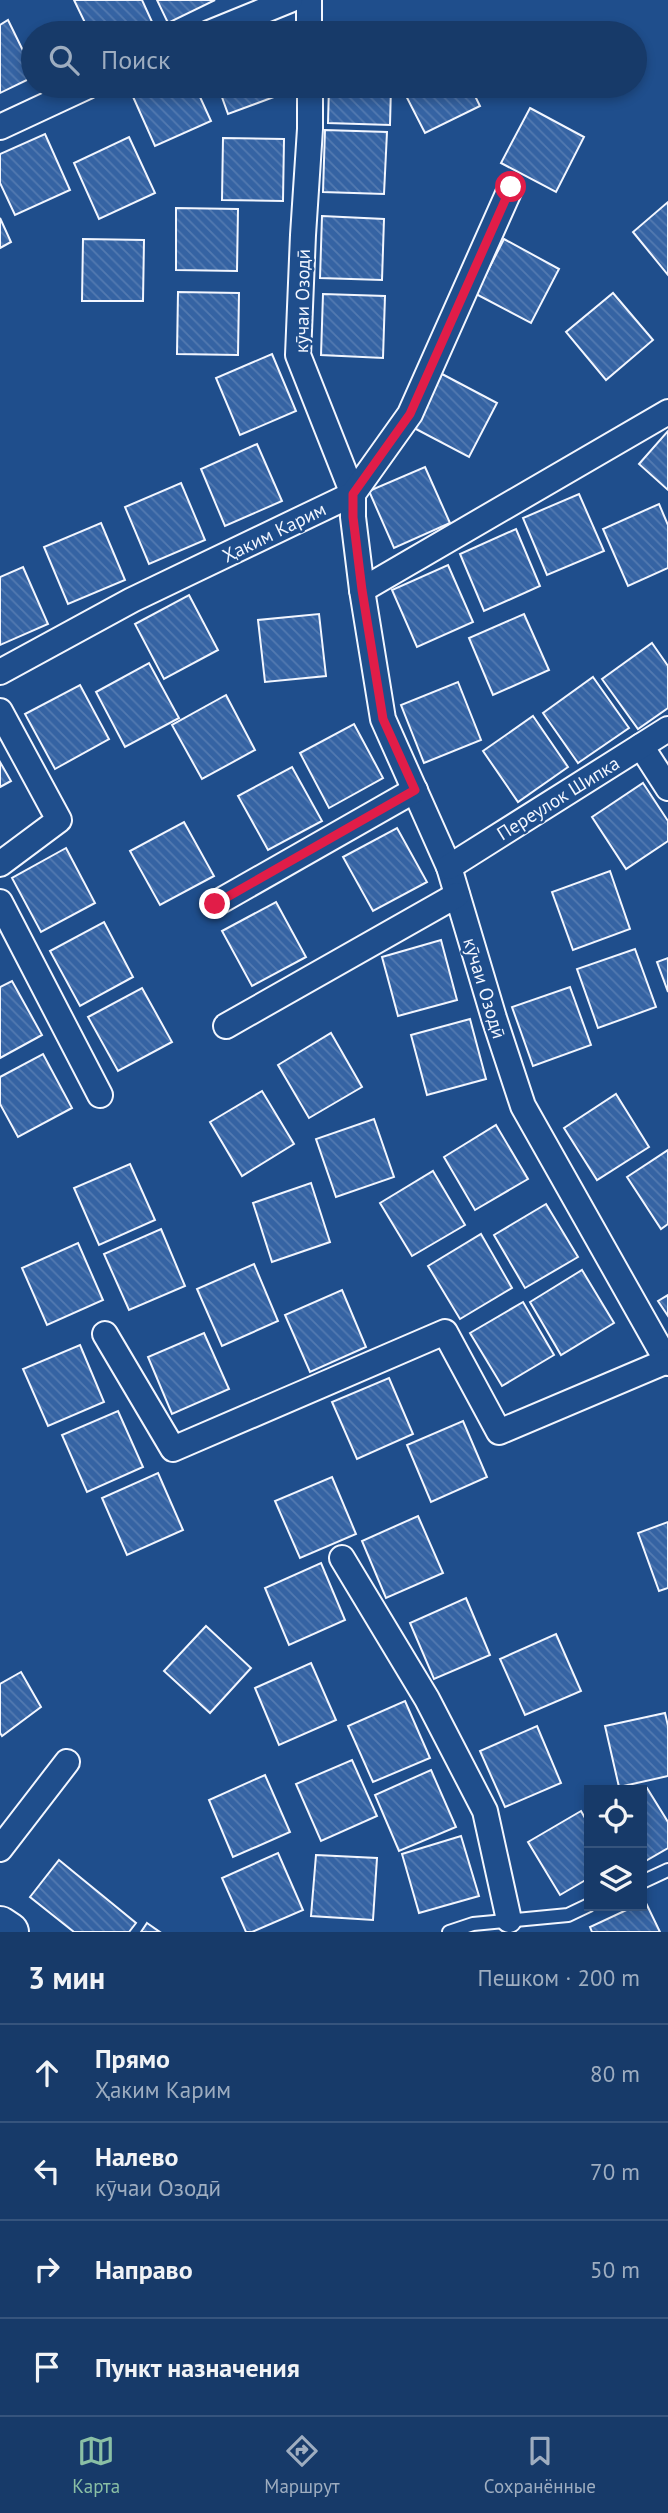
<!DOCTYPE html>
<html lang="ru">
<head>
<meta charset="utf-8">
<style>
	:root { --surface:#173a69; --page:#20416f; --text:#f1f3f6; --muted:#9eadc0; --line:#36547d; --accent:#8abfa5 }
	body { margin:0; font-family:"PT Sans",sans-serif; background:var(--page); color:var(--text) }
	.controls { position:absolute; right:21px; bottom:21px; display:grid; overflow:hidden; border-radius:0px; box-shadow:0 4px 10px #0003 }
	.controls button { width:63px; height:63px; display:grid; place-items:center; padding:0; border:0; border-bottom:2px solid var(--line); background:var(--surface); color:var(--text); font:35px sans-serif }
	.stop { position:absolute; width:21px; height:21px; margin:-16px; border:5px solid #e11d48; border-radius:50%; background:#fff }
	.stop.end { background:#e11d48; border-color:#fff; box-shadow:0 2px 7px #0008 }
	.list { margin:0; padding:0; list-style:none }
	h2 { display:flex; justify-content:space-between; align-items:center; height:91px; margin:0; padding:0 28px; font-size:30px }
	h2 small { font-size:23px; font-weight:400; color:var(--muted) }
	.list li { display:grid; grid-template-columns:46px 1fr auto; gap:21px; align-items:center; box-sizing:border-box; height:98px; padding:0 28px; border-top:2px solid var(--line) }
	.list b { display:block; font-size:26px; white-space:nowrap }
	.list p { margin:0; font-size:23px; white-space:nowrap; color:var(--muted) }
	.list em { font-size:23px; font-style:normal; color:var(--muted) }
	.icon { flex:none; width:38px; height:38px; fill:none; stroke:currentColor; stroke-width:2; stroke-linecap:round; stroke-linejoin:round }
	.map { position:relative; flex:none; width:668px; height:1932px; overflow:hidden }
	.search { position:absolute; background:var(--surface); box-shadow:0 4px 10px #0003; left:21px; right:21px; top:21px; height:77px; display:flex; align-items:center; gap:18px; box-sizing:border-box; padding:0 24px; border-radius:38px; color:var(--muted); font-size:26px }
	.sheet { height:483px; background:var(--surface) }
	nav { display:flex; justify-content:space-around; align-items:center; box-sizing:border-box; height:98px; border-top:2px solid var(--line); background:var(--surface); font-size:19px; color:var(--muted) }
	nav a { display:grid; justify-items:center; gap:4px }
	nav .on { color:var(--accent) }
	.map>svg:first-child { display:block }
</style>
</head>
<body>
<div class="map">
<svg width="668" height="1932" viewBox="0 0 668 1932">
	<defs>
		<pattern id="building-back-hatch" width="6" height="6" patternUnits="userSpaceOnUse" patternTransform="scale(1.75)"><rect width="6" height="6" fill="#3563a3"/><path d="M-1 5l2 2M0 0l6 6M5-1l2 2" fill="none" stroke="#537ab1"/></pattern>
	</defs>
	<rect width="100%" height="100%" fill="#1f4e8c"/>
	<!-- building -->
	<g fill="url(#building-back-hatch)" stroke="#f2f6ff" stroke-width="2">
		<polygon points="74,0 142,0 153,24 134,33 90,33"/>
		<polygon points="157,0 215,0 168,23"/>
		<polygon points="8,20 33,71 33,77 0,93 0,25"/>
		<polygon points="139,86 195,86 211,121 155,146 130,90"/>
		<polygon points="218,86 283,86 285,93 228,114"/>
		<polygon points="329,86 391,86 390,125 328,123"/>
		<polygon points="401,86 470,86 480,106 425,133"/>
		<polygon points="530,108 584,137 556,192 501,163"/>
		<polygon points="325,130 387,132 384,194 323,192"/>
		<polygon points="45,134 70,190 15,215 0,183 0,154"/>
		<polygon points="129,137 155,193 99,219 74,163"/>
		<polygon points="223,138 284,139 283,201 222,200"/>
		<polygon points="668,202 668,275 633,232"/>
		<polygon points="176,208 238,209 237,271 176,270"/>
		<polygon points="322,216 384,219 382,280 320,278"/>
		<polygon points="0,218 11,242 0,248"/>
		<polygon points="83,239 144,240 143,301 82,301"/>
		<polygon points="504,239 559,269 531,323 476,294"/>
		<polygon points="178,292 239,293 238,355 177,354"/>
		<polygon points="613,293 653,340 606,380 566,332"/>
		<polygon points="323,294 385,296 383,358 321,355"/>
		<polygon points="272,354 296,411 240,435 216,378"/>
		<polygon points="442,374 497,403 469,457 414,428"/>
		<polygon points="668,431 668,490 639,464"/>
		<polygon points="257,444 282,501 225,526 201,469"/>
		<polygon points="425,467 450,523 394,548 369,491"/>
		<polygon points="181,483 205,540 149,564 125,507"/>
		<polygon points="579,494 604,551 547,575 523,518"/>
		<polygon points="659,504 668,525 668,568 628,586 603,529"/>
		<polygon points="101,523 125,580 68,604 44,547"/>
		<polygon points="516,529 540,586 484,611 460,554"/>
		<polygon points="448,565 473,622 417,647 392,590"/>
		<polygon points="23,567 48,624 0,645 0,577"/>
		<polygon points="189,595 218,650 164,679 135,624"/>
		<polygon points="319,614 326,676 265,682 258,620"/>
		<polygon points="524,614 549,670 493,695 469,638"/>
		<polygon points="652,643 668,666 668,708 638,729 602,679"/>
		<polygon points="149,663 179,718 125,747 96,692"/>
		<polygon points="593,677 629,728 578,763 543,713"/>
		<polygon points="458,682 481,740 424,763 401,705"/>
		<polygon points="80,685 109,739 55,769 25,714"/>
		<polygon points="226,695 255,750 202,779 172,725"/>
		<polygon points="533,716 568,767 518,802 483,751"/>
		<polygon points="354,724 383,778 329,808 300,753"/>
		<polygon points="0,762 11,781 0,787"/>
		<polygon points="292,767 322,821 268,850 238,796"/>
		<polygon points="643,783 668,821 668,841 626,869 592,817"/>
		<polygon points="184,822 214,876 160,905 130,851"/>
		<polygon points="397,828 427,882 373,911 343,857"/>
		<polygon points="66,848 95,903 41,932 12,878"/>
		<polygon points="610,871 630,929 573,950 552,892"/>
		<polygon points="276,902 306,957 252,986 222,931"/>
		<polygon points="104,922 133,977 80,1006 50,951"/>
		<polygon points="441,940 457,1000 398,1016 382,957"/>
		<polygon points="635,949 656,1007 598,1028 577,969"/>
		<polygon points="668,958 668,992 657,962"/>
		<polygon points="12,981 42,1035 0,1058 0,987"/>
		<polygon points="570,987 591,1045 533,1066 512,1007"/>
		<polygon points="142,988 172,1042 118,1071 88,1017"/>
		<polygon points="470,1019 486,1079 427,1095 411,1035"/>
		<polygon points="331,1033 362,1087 309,1118 278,1065"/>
		<polygon points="43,1054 72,1108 18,1137 0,1104 0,1077"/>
		<polygon points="262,1091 294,1144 242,1176 210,1122"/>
		<polygon points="616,1094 649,1147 597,1180 564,1128"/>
		<polygon points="374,1119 394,1177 336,1197 316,1139"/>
		<polygon points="496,1125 528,1179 475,1210 444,1157"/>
		<polygon points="668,1150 668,1224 661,1229 627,1177"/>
		<polygon points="130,1164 155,1220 99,1245 74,1188"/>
		<polygon points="433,1171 465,1225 412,1256 380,1203"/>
		<polygon points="311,1183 330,1242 272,1262 253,1203"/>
		<polygon points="546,1204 578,1257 525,1288 494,1235"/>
		<polygon points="161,1229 185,1286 129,1310 104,1254"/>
		<polygon points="481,1234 512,1288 460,1319 428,1266"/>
		<polygon points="78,1243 103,1300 47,1325 22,1268"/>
		<polygon points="254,1264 278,1321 222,1346 197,1289"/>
		<polygon points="582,1270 614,1323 561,1355 530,1302"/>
		<polygon points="342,1290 366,1347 310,1372 285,1315"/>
		<polygon points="668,1295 668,1316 658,1301"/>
		<polygon points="523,1302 554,1355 502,1386 470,1333"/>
		<polygon points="204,1333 229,1389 172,1414 148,1357"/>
		<polygon points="80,1345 104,1402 48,1426 23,1369"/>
		<polygon points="389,1378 413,1434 357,1459 332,1402"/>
		<polygon points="118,1411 143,1467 87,1492 62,1435"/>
		<polygon points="463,1421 487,1477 431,1502 407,1445"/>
		<polygon points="158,1473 183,1530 127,1555 102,1498"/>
		<polygon points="332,1477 356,1534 300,1558 275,1501"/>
		<polygon points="418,1516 443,1573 386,1598 362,1541"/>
		<polygon points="668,1522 668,1588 659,1591 638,1533"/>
		<polygon points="321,1563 345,1620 289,1645 265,1588"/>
		<polygon points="466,1598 490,1655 434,1679 410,1623"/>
		<polygon points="206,1626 251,1668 210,1713 164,1671"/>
		<polygon points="556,1634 581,1691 525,1715 500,1659"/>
		<polygon points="311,1663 336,1720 279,1745 255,1688"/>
		<polygon points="21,1672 41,1707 2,1736 0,1733 0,1684"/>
		<polygon points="405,1701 430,1758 373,1782 348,1726"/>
		<polygon points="665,1713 668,1726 668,1776 619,1787 605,1726"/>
		<polygon points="537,1726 561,1783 505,1807 480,1751"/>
		<polygon points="352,1760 377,1816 321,1841 296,1784"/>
		<polygon points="431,1770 456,1827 399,1851 375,1795"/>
		<polygon points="265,1775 290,1832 233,1857 209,1800"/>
		<polygon points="647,1788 668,1822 668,1848 642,1863 642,1791"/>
		<polygon points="581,1811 589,1825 589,1878 560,1895 528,1842"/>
		<polygon points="461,1836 479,1896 419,1913 402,1854"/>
		<polygon points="278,1853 303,1910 252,1932 246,1932 222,1878"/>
		<polygon points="316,1855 377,1858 373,1920 311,1916"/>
		<polygon points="59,1860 136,1923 129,1932 74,1932 30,1897"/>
		<polygon points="645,1901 660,1932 592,1932 590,1927 635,1906 642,1906 642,1903"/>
		<polygon points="147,1923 160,1932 141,1932"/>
	</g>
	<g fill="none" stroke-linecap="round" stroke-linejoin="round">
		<defs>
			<g id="lane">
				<polyline points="642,1882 668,1870"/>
				<polyline points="449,1932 473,1924 568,1915 589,1905"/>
			</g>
			<g id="street">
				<polyline points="309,0 309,33"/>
				<polyline points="209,33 290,0"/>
				<polyline points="310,86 310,129 303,235 298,355 353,494 353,517 362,590 383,719 449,867 494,1018 523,1106 668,1363"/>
				<polyline points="0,127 88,86"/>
				<polyline points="362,590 668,412"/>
				<polyline points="0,672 132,600 353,494 410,414 511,187"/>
				<polyline points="0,711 59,820 0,864"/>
				<polyline points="641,746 668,788"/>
				<polyline points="449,867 668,729"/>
				<polyline points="0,902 100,1095"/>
				<polyline points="215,904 415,790"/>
				<polyline points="226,1026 457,895"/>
				<polyline points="105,1334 173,1449 445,1332 499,1432 667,1361"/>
				<polyline points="342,1558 427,1699 485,1811 509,1920"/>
				<polyline points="0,1849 67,1762"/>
			</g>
			<polyline id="primary" points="0,1926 9,1932"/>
		</defs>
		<!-- lane casing -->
		<use href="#lane" stroke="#f2f6ff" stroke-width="16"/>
		<!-- street casing -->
		<use href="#street" stroke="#f2f6ff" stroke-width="28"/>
		<!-- primary casing -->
		<use href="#primary" stroke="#f2f6ff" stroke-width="42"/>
		<!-- lane -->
		<use href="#lane" stroke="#1f4e8c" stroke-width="12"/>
		<!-- street -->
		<use href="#street" stroke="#1f4e8c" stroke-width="24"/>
		<!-- primary -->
		<use href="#primary" stroke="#1f4e8c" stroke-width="38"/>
	</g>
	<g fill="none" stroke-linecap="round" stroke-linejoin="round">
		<!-- route -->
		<polyline stroke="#e11d48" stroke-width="9" points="215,904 415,790 383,719 362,590 353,517 353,494 410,414 511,187"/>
	</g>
	<g text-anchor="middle" stroke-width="5" stroke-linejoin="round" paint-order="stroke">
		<!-- street labels -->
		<g font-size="19" fill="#f2f6ff" stroke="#1f4e8c">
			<text transform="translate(302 301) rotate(-89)" y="7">кӯчаи Озодӣ</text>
			<text transform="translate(274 532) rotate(-26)" y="7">Ҳаким Карим</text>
			<text transform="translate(558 798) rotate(-32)" y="7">Переулок Шипка</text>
			<text transform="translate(485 988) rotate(73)" y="7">кӯчаи Озодӣ</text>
		</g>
	</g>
</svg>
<div class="controls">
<button><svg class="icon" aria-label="locate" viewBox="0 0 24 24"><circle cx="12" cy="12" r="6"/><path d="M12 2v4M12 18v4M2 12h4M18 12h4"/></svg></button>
<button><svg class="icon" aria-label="layers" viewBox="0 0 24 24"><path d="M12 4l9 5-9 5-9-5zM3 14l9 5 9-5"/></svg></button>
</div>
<div class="stop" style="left:511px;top:187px"></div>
<div class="stop end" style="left:215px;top:904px"></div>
<div class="search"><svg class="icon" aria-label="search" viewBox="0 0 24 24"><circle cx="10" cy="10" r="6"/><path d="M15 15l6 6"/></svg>Поиск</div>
</div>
<section class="sheet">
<h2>3 мин<small>Пешком · 200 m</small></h2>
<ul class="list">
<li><svg class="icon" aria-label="ahead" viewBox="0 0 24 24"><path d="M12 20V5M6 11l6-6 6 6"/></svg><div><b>Прямо</b><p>Ҳаким Карим</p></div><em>80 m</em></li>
<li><svg class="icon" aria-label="left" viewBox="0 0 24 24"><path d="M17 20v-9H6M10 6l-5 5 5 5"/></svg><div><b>Налево</b><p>кӯчаи Озодӣ</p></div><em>70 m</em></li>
<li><svg class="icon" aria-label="right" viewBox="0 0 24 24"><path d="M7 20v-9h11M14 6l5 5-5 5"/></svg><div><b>Направо</b></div><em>50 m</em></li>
<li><svg class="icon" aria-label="arrive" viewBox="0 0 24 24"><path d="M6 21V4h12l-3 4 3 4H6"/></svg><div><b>Пункт назначения</b></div></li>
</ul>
</section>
<nav>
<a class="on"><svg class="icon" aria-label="map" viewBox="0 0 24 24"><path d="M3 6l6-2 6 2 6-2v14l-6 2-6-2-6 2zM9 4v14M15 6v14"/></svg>Карта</a>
<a><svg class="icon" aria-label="directions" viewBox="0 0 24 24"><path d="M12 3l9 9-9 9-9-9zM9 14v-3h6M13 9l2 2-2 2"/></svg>Маршрут</a>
<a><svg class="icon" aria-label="saved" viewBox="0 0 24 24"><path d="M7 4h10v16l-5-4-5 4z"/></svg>Сохранённые</a>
</nav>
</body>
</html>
